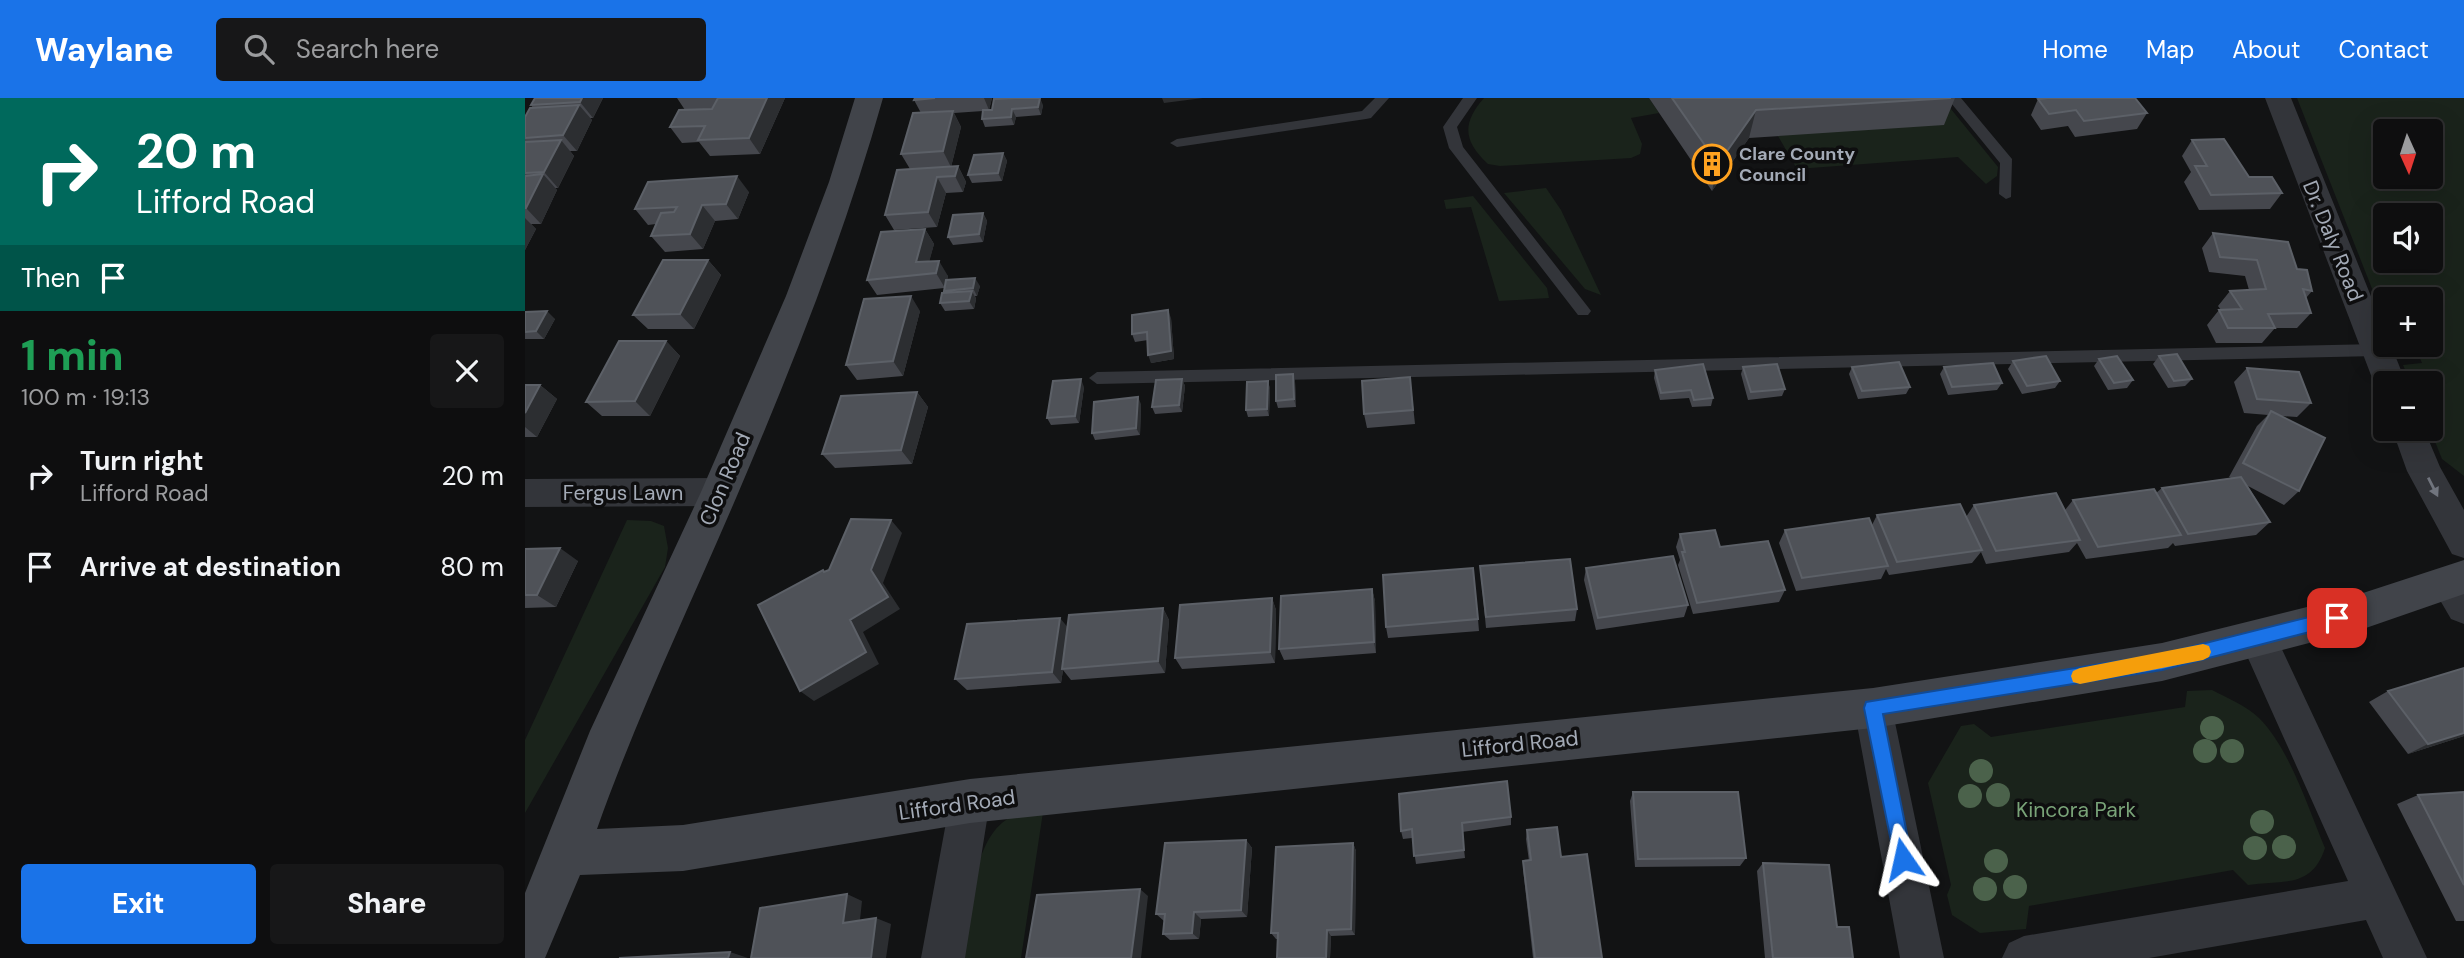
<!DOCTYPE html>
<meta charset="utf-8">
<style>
:root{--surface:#0e0e0f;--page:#171718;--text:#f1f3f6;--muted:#9b9c9e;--line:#2e2e2f;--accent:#1a73e8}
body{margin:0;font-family:"DM Sans",sans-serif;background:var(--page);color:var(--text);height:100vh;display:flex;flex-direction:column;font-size:26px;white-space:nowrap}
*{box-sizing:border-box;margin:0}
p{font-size:23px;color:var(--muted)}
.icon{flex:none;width:38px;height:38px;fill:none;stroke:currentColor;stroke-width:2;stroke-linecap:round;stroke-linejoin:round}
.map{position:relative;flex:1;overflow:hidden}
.side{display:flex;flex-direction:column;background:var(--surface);width:525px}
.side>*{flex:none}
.top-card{background:#00695c;color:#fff;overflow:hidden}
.needle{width:46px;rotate:177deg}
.tools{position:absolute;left:1848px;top:21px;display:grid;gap:14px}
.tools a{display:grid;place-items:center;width:70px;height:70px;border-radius:7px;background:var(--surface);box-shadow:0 7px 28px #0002,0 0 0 2px var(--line);font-size:35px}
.pin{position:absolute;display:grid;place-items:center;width:60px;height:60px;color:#fff;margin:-30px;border-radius:14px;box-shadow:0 4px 10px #0006}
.me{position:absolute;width:77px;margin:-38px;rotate:349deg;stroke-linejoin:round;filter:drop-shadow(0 0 5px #0008)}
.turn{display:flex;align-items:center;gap:24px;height:147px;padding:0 21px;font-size:32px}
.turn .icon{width:91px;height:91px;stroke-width:2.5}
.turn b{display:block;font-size:49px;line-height:60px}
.then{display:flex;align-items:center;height:66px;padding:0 21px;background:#0003;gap:14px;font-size:26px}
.round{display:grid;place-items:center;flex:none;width:74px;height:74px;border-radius:7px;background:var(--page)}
.headline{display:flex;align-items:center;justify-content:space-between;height:119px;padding:0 21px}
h1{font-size:42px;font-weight:800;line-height:52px;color:#1e9e55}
.cta{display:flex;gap:14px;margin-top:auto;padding:14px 21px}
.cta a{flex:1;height:80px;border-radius:7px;background:var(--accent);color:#fff;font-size:28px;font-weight:800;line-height:80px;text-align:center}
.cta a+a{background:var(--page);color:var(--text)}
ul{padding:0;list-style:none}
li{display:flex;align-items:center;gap:21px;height:91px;padding:0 21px}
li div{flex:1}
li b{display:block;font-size:26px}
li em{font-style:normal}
header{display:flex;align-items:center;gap:42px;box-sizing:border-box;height:98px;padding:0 35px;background:var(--accent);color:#fff}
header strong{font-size:33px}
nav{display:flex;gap:38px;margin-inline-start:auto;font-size:24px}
.search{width:490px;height:63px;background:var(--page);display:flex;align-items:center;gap:18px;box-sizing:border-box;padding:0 24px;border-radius:7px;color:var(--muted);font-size:26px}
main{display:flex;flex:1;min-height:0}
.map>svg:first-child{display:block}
.green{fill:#1a231b;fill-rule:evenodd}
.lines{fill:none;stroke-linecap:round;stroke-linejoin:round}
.service{fill:#33353a;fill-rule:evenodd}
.minor{fill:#33353a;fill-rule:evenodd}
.secondary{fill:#41444a;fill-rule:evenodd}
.tree{fill:#4b624b}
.wall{fill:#45474d}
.shaded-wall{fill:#2c2e31}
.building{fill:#4f5258;stroke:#5c6067;stroke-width:2}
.oneway{fill:#71757e}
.route{fill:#1a73e8;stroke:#114b97;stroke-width:2}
.slow{fill:#f59e0b}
.labels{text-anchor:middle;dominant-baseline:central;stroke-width:7;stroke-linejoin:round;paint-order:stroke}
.far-poi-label{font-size:18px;font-weight:bold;fill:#a3aab6;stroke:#0e0e0f;text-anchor:start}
.street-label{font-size:21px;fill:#a3aab6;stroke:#0e0e0f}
.park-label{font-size:21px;fill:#79a378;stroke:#0e0e0f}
</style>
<header>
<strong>Waylane</strong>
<div class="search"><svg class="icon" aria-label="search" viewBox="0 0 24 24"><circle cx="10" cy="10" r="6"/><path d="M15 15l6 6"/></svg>Search here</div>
<nav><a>Home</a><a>Map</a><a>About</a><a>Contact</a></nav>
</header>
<main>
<section class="side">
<div class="top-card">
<div class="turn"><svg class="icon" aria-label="right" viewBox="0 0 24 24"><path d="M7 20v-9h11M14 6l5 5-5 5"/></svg><div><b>20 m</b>Lifford Road</div></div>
<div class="then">Then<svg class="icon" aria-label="arrive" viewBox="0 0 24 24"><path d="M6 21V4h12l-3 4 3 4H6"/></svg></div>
</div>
<div class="headline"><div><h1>1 min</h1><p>100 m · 19:13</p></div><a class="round"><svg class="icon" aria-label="close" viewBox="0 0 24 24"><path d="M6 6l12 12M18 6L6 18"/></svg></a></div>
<ul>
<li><svg class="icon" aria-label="right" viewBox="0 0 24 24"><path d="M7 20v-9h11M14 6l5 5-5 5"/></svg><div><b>Turn right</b><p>Lifford Road</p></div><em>20 m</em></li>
<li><svg class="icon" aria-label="arrive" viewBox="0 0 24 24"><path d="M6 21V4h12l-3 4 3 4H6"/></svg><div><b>Arrive at destination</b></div><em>80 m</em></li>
</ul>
<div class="cta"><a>Exit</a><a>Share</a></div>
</section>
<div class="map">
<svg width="1939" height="860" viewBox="0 0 1939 860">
<rect width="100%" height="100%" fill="#121314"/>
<path class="green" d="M959,0H1124L1134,15L1106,20L1117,46L1115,56L1106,60L975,68L963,66C938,43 937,25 959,0Z
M1417,0L1473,69L1472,78L1461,86L1433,59L1272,71L1253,38Z
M1772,0H1939V378L1917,361L1905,331L1906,285H1886L1878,267L1897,265L1889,247H1906V201H1860V213L1855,211ZM1860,33H1906V79H1860ZM1906,117V163H1860V117Z
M1021,90L1036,112L1076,197L1060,191L979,95Z
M948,98L1022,190L1024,200L974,203L946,109L921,111L919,102Z
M102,422L126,423L139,428L143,450L140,469L0,715V642Z
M1687,592C1702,600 1722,608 1734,620C1765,651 1783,710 1800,750C1787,790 1760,782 1723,787L1708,772L1504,808L1501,831L1455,835L1427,817L1422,797L1426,787L1403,685L1436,628L1449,626L1466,639L1660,609L1662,593Z
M518,714L496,860H438C444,822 446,745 481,722C490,716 508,716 518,714Z"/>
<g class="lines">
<path class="service" d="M850,0H864L846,20L841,21L652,49L645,45L652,41L837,13Z
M938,0H952L932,29L938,49L1063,209L1066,213L1063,217H1053L924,50L918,29Z
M1422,0H1436L1487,61L1486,99L1481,101L1474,96L1475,65Z
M1852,246L1860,252L1852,258L572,286L564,280L572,274Z"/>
<path class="minor" d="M1740,0H1766L1860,233V247H1866L1881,285H1860V296L1854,294L1849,285Z
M1867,331H1899L1915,369L1939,412V460L1927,456L1882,373Z
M195,380L207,384L212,394L207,404L195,408L0,409V381Z
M1923,469L1936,474L1939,479V526L1926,521L1905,485L1910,474Z
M1733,523L1746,528L1902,860H1858L1841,822L1624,860H1477L1484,845L1499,838L1823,783L1714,540L1720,528Z
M1348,592L1362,597L1367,610L1419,860H1375L1329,610L1334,597Z
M445,683L459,689L465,703L440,860H396L425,703L431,689Z"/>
<path class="secondary" d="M330,0H358C320,135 269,264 214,393C166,506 113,615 72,731L158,727L445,681L1348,590L1637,545L1838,495L1939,462V496L1838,531L1637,583L1348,630L445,725L158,773L55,777L20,860H0V795L65,633L176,394L261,198L304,84Z"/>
</g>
<g class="tree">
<circle cx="1687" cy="630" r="12"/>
<circle cx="1680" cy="653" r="12"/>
<circle cx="1707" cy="653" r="12"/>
<circle cx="1456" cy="673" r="12"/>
<circle cx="1473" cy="697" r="12"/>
<circle cx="1445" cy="698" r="12"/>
<circle cx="1737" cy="724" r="12"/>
<circle cx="1759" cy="749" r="12"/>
<circle cx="1730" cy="750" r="12"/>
<circle cx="1471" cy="763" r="12"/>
<circle cx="1490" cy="789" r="12"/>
<circle cx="1460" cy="791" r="12"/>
</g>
<path class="wall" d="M78,0L68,20H65L67,22L52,53H45L49,58L33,90H30L32,92L16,126H6L11,131L0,152V19L8,10L6,7Z
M152,0H260L235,56L185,58L174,44L157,45L145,29L160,12Z
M390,0H467L464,12L518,7L516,17L491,19L489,27L460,29L457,21L458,13L429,15L436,29L426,69L385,71L376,56L396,15L389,2Z
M1124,0H1430L1419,27L1224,40L1187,93Z
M1513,1L1622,15L1612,31L1550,39L1543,28L1516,32L1506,17Z
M1667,42L1724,79L1757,95L1745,111L1674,112L1659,84L1666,74L1657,58Z
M478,55L482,63L477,83L447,85L443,77Z
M433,68L441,84L438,94L421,95L412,129L369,132L360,117L372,72Z
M224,94L213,121L190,123L178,151L140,154L126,138L131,126L123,127L110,111Z
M458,115L462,123L458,144L428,147L423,139Z
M400,131L409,146L404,163L423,178L422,182L455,188L452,198H450L451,201L449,211L420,213L415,205L420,194L419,190L352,197L342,182Z
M1688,135L1772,171L1787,193L1781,200L1786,215L1772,230H1750L1737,245H1691L1682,227L1694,212H1696L1693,208L1705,193L1724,192L1720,178L1684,174L1677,150Z
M183,162L196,177L169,231H123L108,217Z
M395,213L378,278L332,282L321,267Z
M0,214L30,221L19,241H0Z
M646,220L649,261L626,265L623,242L610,244L607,236Z
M141,243L155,258L125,318H77L61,304Z
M1634,258L1667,281L1660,288L1643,290L1628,266Z
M1574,261L1608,282L1602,290L1583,292L1569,268Z
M1488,263L1535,283L1530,290L1497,296L1483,271Z
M1218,269L1260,291L1257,298L1223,302L1216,276Z
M1327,269L1385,289L1381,296L1333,301L1324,276Z
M1419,269L1477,285L1472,292L1423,297L1415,276Z
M1722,270L1786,305L1772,319L1755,318L1774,393L1759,407L1723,388L1745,424L1731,437L1650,448L1648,445L1643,450L1561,461L1552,445L1544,454L1461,466L1456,454L1447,465L1364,477L1361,471L1356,481L1271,493L1254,445L1260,432L1347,427L1352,417L1441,419L1449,407L1540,412L1548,402L1631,395L1637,390L1706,380L1704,379L1732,328L1743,317L1719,315L1709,284Z
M1130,272L1188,300L1186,308L1167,309L1164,300L1135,302L1129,280Z
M768,276L770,283L771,309L753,310L751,303Z
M885,279L890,326L842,330L839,316Z
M657,281L660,288L657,314L630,316L627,309Z
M743,283L745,291L744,318L723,319L721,312Z
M0,287H15L32,301L12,339H0Z
M559,289L554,325L526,327L522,320Z
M392,294L403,309L387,366L310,370L297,356Z
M616,306L615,337L570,342L567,335Z
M1155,436L1195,449L1260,492L1254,504L1168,516L1153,467L1155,462L1151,449Z
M0,451L53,463L31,509L0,510Z
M955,468L1052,511L1050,523L961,530Z
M1061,470L1163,507L1159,519L1071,532L1059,482Z
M847,491L850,503L851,555L759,562L754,551Z
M747,500L751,512L750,565L657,571L650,560Z
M638,510L644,522L640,575L546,582L538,572L536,585L442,592L430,581L543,530Z
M953,521L954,533L863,540L861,529Z
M1863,593L1939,638L1883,656L1844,604Z
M1108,694L1221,760L1215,768L1110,769L1105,703Z
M1939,694V823H1931L1872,706L1893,697Z
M986,719V727L937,734L940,760L891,766L887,740L878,741L876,733Z
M1002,732L1036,759L1077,860H1008L998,771V763H1004L1001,741Z
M721,742L727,750L722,819L676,821L674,841L645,842L638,836L639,823L631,816Z
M828,745L831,753L830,837L806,838L805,860H752L753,841H751L746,835Z
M1238,765L1312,829L1328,860H1240L1232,773Z"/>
<path class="shaded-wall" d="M57,0H78L68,20L55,4Z
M242,0H260L235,56L224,40Z
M459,0H467L464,12Z
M515,0L518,7L516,17L513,9Z
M637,0H678L639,5Z
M54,7L67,22L52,53L38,37Z
M487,11L491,19L489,27L486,19Z
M1231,12L1224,40L1187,93L1193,66Z
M428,13L436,29L426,69L418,53Z
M36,42L49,58L33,90L19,74Z
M478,55L482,63L477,83L473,75Z
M433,68L441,84L438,94L430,78Z
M18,76L32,92L16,126L1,110Z
M212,78L224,94L213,121L201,106Z
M412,79L421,95L412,129L403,114Z
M177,107L190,123L178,151L165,136Z
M458,115L462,123L458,144L454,136Z
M0,120L11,131L0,152Z
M400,131L409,146L401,176L391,164Z
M183,162L196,177L169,231L155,216Z
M414,163L423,178L420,190L411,175Z
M450,180L455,188L452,198L448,190Z
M447,193L451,201L449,211L444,203Z
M386,198L395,213L378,278L368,263Z
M643,212L646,220L649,261L626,265L623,257Z
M22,213L30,221L19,241L11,233Z
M141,243L155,258L125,318L110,303Z
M768,276L770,283L771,309L769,301Z
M556,281L559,289L554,325L550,318Z
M657,281L660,288L657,314L654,307Z
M743,283L745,291L744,318L742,311Z
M15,287L32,301L12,339L0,329V315Z
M392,294L403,309L387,366L376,352Z
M613,299L616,306L615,337L611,330Z
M366,422L377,435L358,485L375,511L338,534L354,566L289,603L275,593L346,472Z
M35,450L53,463L31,509L12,497Z
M847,491L850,503L851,555L849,544Z
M747,500L751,512L750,565L745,554Z
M638,510L644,522L640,575L633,563Z
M535,520L544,531L537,571L538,572L536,585L527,574Z
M1939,635V638L1883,656L1903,646Z
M721,742L727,750L722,819L716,812Z
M828,745L831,753L830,837L826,831Z
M615,791L623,798L616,860H606Z
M322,796L337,803L334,831L318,825Z
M669,814L676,821L674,841L667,835Z
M351,820L366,826L361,860H346Z
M802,832L806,838L805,860H801Z
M205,854L223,860H203Z"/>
<path class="building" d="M10,0H57L55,4L6,7Z
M193,0H242L224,40L173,42L180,28L145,29L154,12L187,11Z
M390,0H410L389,2Z
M491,0H515L513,9L487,11L486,19L457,21L458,12H467L469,1Z
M1147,0H1426L1231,12L1193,66Z
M1523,0H1610L1622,15L1559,23L1551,12L1524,16L1513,1Z
M54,7L38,37L0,40V19L5,10Z
M428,13L418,53L376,56L388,15Z
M1699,41L1724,79H1747L1757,95L1686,97L1670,68H1682L1667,42Z
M36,42L19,74L0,75V44Z
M478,55L473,75L443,77L449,57Z
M433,68L430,78L412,79L403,114L360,117L372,72Z
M18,76L1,110H0V78Z
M212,78L201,106L177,107L165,136L126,138L136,115L149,114L152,109L110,111L123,84Z
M458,115L454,136L423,139L428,117Z
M400,131L391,164L414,163L411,175L342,182L356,134Z
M1688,135L1763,144L1772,171L1782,172L1787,193L1778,191L1786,215L1743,216L1750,230H1703L1694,212L1717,211L1705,193L1741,191L1732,162L1695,159Z
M138,162H183L155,216L108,217Z
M450,180L448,190L419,193L421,182Z
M447,193L444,203L415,205L417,195Z
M386,198L368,263L321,267L339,201Z
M643,212L646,253L623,257L622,234L607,236V217Z
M22,213L11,233L0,234V214Z
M94,243H141L110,303L61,304Z
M1652,256L1667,281L1649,283L1634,258Z
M1521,258L1535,283L1502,288L1488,263Z
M1592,258L1608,282L1589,285L1574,261Z
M1374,264L1385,289L1337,293L1327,269Z
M1468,265L1477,285L1427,289L1419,269Z
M1178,266L1188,300L1169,302L1166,292L1136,295L1130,272Z
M1252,266L1260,291L1226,294L1218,269Z
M1722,270L1774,274L1786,305L1732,301Z
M768,276L769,301L751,303V277Z
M885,279L888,312L839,316L837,283Z
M556,281L550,318L522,320L528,283Z
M657,281L654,307L627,309L631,282Z
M743,283L742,311L721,312L722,284Z
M0,287H15L0,315Z
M392,294L376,352L297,356L316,298Z
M613,299L611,330L567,335L569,304Z
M1746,313L1800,340L1774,393L1718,365Z
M1716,379L1745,424L1663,436L1637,390Z
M1629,391L1656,437L1573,449L1548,402Z
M1531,395L1555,442L1471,453L1449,407Z
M1435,406L1457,452L1372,464L1352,417Z
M1344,420L1363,468L1277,480L1260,432Z
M326,421L366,422L346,472L363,499L325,522L341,554L275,593L233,507L298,472L299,474L304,472Z
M1190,432L1195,449L1243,443L1260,492L1172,505L1157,454H1160L1155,436Z
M35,450L12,497H0V451Z
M1148,458L1163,507L1073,520L1061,470Z
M1045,461L1052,511L961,519L955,468Z
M948,470L953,521L861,529L858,477Z
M847,491L849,544L754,551L756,498Z
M747,500L745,554L650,560L655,507Z
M638,510L633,563L537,571L544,517Z
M535,520L527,574L430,581L442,526Z
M1939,570V635L1903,646L1863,593Z
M982,683L986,719L937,725L939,752L889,758L887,731L876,733L874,696Z
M1108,694H1213L1221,760L1113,761Z
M1939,694V787L1893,697Z
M1032,729L1036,759L1062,756L1077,860H1010L998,763L1006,762L1002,732Z
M721,742L716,812L669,814L667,835L638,836L640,816H631L640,745Z
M828,745L826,831L802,832L801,860H752L753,835H746L751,749Z
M1238,765L1304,767L1312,829H1324L1328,860H1248Z
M615,791L606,860H501L512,797Z
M322,796L318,825L351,820L346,860H226L235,810Z
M205,854L203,860H94Z"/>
<defs><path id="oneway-solid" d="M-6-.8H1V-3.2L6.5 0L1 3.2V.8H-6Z" transform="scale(1.75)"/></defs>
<use class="oneway" href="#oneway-solid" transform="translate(1908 389) rotate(63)"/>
<path class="route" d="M1812,512L1818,515L1820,520L1818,525L1812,527L1637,572L1358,616L1387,761L1384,768L1378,770L1371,768L1339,610L1341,604L1637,556Z"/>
<path class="slow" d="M1678,546L1684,548L1686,554L1684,559L1678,562L1555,586L1548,584L1546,578L1548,573L1555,570Z"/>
<defs>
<symbol id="building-ring" viewBox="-11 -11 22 22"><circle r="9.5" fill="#0e0e0f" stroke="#ffa220" stroke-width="1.5"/><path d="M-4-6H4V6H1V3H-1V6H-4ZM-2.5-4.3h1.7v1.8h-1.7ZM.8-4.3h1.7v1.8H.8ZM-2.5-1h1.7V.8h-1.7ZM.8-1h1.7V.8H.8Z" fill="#ffa220"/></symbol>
</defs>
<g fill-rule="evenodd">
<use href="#building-ring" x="1165" y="44" width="44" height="44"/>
</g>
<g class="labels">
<g class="far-poi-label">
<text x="1214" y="56">Clare County<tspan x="1214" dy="21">Council</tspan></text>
</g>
<g class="street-label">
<text transform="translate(1808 143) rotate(68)">Dr. Daly Road</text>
<text transform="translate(200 381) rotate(-67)">Clon Road</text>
<text x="98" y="395">Fergus Lawn</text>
<text transform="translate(995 646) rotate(-6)">Lifford Road</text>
<text transform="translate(432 707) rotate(-8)">Lifford Road</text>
</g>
<g class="park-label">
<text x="1551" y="712">Kincora Park</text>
</g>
</g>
</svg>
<div class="tools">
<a><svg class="needle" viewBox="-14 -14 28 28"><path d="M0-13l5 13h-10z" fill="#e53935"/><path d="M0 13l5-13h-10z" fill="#9b9c9e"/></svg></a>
<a><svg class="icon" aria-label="sound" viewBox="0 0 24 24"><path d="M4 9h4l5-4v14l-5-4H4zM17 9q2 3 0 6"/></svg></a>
<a>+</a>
<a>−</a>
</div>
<div class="pin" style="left:1812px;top:520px;background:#d93025"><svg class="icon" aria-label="arrive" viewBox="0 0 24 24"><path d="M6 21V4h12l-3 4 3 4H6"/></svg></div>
<svg class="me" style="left:1378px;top:761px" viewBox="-20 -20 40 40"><path d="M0-17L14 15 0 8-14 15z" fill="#1a73e8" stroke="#fff" stroke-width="4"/></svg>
</div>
</main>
